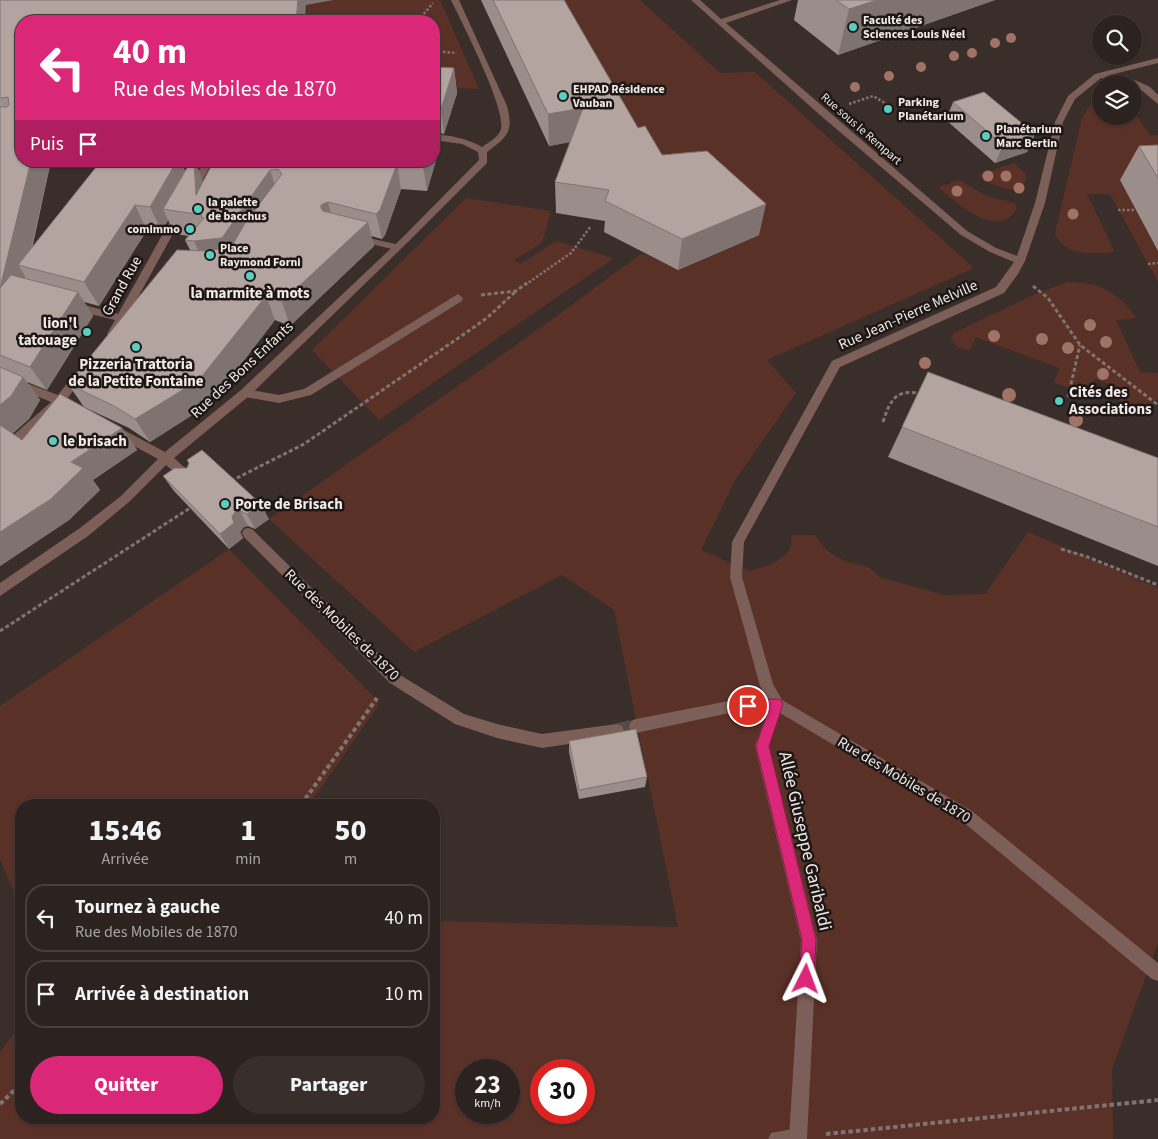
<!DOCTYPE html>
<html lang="fr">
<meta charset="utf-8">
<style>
:root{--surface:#2c2220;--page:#382f2d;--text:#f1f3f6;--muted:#a6a4a5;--line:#483f3e;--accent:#db2777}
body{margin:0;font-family:"Source Sans 3",sans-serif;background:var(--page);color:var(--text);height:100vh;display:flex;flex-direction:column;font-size:19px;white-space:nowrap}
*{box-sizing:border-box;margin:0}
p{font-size:16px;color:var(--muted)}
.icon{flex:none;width:28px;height:28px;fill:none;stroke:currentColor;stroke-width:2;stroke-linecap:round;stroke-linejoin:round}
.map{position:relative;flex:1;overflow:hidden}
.side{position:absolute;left:15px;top:799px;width:425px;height:325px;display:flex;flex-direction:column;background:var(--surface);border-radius:20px;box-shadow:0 1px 4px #0004,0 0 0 1px var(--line)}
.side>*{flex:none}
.banner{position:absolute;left:15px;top:15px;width:425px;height:152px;border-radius:20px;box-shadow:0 1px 4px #0004,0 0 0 1px var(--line);background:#db2777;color:#fff;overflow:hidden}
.controls{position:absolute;left:1092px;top:15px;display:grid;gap:10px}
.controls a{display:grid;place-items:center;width:50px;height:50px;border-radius:50%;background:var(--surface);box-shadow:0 1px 4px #0004,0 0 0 1px var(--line);font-size:25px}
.speed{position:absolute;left:455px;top:1059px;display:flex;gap:10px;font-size:25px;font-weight:700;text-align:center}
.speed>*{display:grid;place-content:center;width:65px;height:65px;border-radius:50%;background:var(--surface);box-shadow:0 1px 4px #0004,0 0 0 1px var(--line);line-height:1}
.speed small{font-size:12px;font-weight:400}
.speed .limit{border:8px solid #d22;background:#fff;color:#111}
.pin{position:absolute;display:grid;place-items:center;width:42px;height:42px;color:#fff;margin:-21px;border:2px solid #fff;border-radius:50%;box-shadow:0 1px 5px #0007}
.me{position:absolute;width:55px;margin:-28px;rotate:3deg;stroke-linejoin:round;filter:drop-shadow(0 0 4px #0008)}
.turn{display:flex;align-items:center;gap:18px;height:105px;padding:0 15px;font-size:22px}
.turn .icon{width:65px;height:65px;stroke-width:2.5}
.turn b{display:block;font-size:35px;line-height:42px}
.then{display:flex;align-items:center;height:48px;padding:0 15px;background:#0003;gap:10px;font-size:19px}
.eta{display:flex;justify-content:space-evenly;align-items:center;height:85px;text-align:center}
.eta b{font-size:30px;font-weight:800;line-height:35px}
.cta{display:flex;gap:10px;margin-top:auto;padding:10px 15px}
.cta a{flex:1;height:58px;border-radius:30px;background:var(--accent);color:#fff;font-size:20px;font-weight:800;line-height:58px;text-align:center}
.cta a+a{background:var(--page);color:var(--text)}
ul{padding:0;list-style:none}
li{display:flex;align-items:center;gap:15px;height:68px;margin:0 10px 8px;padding:0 5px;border:2px solid var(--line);border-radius:20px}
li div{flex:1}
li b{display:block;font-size:19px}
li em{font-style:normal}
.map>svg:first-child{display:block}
.green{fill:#5a3127;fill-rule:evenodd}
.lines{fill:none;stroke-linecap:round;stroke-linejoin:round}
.minor-tunnel{stroke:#564a46;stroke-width:15;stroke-dasharray:15 8;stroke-linecap:butt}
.path-far2{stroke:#7f7471;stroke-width:2.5;stroke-dasharray:2.5 2;stroke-linecap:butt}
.path-far1{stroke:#7f7471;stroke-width:3;stroke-dasharray:4 2.5;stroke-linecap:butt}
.path{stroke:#7f7471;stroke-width:4;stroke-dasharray:4.5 3;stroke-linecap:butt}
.service{fill:#7c5f58;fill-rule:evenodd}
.minor{fill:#7c5f58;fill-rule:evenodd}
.tree{fill:#a17366}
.wall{fill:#9b8d8a}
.shaded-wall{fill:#7e7370}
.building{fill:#b4a4a0;stroke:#7e7370}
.route{fill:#db2777;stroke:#8e194d}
.poi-dot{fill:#58cec0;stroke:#1d1716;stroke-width:2}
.labels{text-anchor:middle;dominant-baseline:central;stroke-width:5;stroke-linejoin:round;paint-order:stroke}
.far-poi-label{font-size:12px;font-weight:bold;fill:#f2eae7;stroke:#1d1716;text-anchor:start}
.far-street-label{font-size:12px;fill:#f2eae7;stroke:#1d1716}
.street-label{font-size:15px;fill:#f2eae7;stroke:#1d1716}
.poi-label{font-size:15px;font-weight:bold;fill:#f2eae7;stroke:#1d1716;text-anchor:start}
.near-street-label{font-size:18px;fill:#f2eae7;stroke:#1d1716}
</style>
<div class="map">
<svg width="1158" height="1139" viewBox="0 0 1158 1139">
<rect width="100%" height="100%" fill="#3a2e2a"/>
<path class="green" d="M336,0H440L479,89L434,87V21H306L307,4Z
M555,0H640L720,73L755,72L974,268L767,360L796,393L735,480L701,550L749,571C767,566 796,559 791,535H815C821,545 829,554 841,559C856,566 868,562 879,577L944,595L985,594L1028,532L1158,588V943L1112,1069L1113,1139H0V1052L21,1024V1118H434V921L678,927L614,610L562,575L414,652L269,519L554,318L642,253L679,270L659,187ZM466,1070H509V1112H466ZM541,1070H584V1112H541Z
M1101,95V116H1134V112L1151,136L1158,135V282L1110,194H1087L1115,252C1094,254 1063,257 1055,233L1082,118L1090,105Z
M1014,163L1026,174V180L1021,191C1005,190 989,185 978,175Z
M960,180L986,196L1015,203L1017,209C997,241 957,203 938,187Z
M466,198L551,211L542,243L514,260L520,264L556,241L614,258L379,420L312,350Z
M1067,282C1102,282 1116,292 1137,318L1116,320L1140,372L1158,373V399L1145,407L1117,405L1122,389L1094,379L1088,394L1054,383L1059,368L976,337L969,351L958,347L951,339L954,333L1031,296Z
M229,549L380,703L309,805H21V909L0,859V706Z"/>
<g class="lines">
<path class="minor-tunnel" d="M617,731L636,726"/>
<path class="path-far2" d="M418,21L433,3
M434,51L456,53
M849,104L873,96L890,106
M1118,210H1136
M1148,264L1158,263
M525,285L571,253L591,226"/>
<path class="path-far1" d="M1033,286L1048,298L1080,345L1158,405
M481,295L516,291L527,283
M1068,397L1080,345
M883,422C890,400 896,388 922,394
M231,481L304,444L470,330L488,317L516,291
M1061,549L1085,556L1158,585
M0,631L190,508"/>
<path class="path" d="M301,805L377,698
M0,1104L21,1084
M826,1134L1158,1100"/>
<path class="service" d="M357,235L399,245L401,247L396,250L354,240V236Z
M458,294L463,298L462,301L311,395L279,403L245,397L239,393L245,389L279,395L304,389Z
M798,1128L804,1131L806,1139H768L771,1133Z"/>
<path class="minor" d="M451,0H459L507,106C514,132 507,137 487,152V163L408,242L249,396L174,458L193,475L195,478L193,481H185L166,465L129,502L88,536L0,596V583L80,528L121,496L158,459L112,434L110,431L112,428H120L165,452L241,390L402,238L479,160L478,152L462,144L434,140V134C451,136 467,138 482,147C489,142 499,137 501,129C506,108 462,23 451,0Z
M691,0H700L721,19L780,0H792L726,23L967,231L996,248L1017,256L1035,203L1055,122L1068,96L1095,74L1158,58V63L1110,75L1137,81L1150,87L1158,95V104L1134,84L1101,78L1075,99L1063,122L1045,203L1025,261L1018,274L1004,293L840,367L744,542L742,577L773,684L782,700L972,811L1158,963V981L1152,979L962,821L780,713L769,746L817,940L807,1139H789L801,940L755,746L768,711L734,712L636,733L631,731L629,726L631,721L636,719L734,700L766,698L760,686L730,577L732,542L832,361L996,287L1014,262L990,252L961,235L820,115Z
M204,161H213L196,192H190L188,190Z
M179,211L184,214L116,337H108L107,334L115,320L69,309L68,306L73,302L118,314L174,214Z
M80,371L85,375L67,399L72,403L70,406H61L4,457L0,459V447L51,402L0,381V373L58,395L76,372Z
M248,528L252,529L400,675L464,714L497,724L542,734L617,724L622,726L624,731L622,736L542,748L497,738L455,724L390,683L244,537L242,533L244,529Z"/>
</g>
<g class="tree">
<circle cx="1011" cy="38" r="5"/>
<circle cx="995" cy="43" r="5"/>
<circle cx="972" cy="53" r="5"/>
<circle cx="954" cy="56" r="5"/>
<circle cx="921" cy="67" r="5"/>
<circle cx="889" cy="76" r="5"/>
<circle cx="855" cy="87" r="5"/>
<circle cx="988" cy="176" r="5.5"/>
<circle cx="1006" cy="176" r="5.5"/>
<circle cx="1019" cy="188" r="5.5"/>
<circle cx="957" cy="191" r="5.5"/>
<circle cx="1073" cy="214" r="5.5"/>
<circle cx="1090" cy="325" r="6"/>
<circle cx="994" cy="336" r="6"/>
<circle cx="1042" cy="339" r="6"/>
<circle cx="1106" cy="342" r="6"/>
<circle cx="1068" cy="348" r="6"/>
<circle cx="925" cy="363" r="6"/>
<circle cx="1103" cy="374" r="6"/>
<circle cx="1009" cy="395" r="7"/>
<circle cx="1076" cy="420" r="7"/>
</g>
<path class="wall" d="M0,0L306,5L21,21V161H53H51L32,249L101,161H181L185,171L203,181L214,161H434V67L454,68L457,93L444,134L440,133L441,143L427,191L401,189L385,235L382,239L371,236L374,246L290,326L275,320L211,403L150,442L129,428L84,407L68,384L190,250L185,240L189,236L175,234L168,220L162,232L147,230L99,306L84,302L93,316L47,390L27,382L40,400L29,419L12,434L22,440L122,428L137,450L93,480L100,490L69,520L0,566Z
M481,0H564L638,128L662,155L759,235L678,270L604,232L605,221L556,213L555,182L570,142L549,146Z
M798,0H995L838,55L794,20Z
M953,102L1035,134L1027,152L995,163L946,120Z
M1158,145V251L1120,180L1139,146Z
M928,372L1158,458V566L888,457Z
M163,476L269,519L255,529L248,526L244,527L240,532L243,538L229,549L174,491Z
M569,741L647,777L645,787L579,799L569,752Z"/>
<path class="shaded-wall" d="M298,0H334L306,5L305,21H296Z
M877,0H995L838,55L849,9Z
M454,68L457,93L444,134L441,109Z
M583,108L582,140L549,146L548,114Z
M438,118L441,143L427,191L423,166L424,161H434V128Z
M1035,134L1027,152L995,163L1003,145Z
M31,161H51L27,267L18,265L25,276L17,312L0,288Z
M177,161H181L190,183L163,209L168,220L162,232L150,207Z
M194,161H195L204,184L196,195Z
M397,164L401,189L385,235L382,239L376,214Z
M270,170L278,195L232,262L205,266L194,241Z
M328,202L334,227L321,208V205Z
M766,204L759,235L678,270L682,239Z
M135,205L147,230L99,306L84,282Z
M368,222L374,246L290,326L282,302Z
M78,292L93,316L47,390L30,367Z
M266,296L275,320L211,403L150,442L135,419Z
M23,377L40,400L29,419L0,444V405Z
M122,428L137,450L93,480L100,490L69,520L0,566V532L71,462Z
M261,504L269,519L255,529L247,514Z
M240,511L248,526L244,527L240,532L243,538L229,549L220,534L235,512Z"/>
<path class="building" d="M0,0H298L296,21H21V161H31L0,288L11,275L78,292L30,367L0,355V107H7L9,105L8,97L0,98Z
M493,0H564L638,128L645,126L662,155L707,151L766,204L682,239L605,201L609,190L555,182L583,108L548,114Z
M836,0H877L849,9Z
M434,67L454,68L441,109L434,107Z
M984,92L1035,134L1003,145L953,102Z
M434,117L438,118L434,130Z
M1158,145V178L1139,146Z
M101,161H177L150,207L135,205L84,282L18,265Z
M191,161H194L196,195L214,161H424L423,166L397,164L380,210L376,214L328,202L321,205V208L323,211L368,222L282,302L266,296L199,380L135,419L114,406L68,384L177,250L209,251L232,246L245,223L282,174L278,169L270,170L222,238L194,241L185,240L204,218L201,217L202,215L163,209Z
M0,367L23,377L11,396L0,405Z
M928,372L1158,458V527L902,427Z
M60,394L122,428L71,462L83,468L51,499L0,532V425L22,440Z
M202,450L261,504L247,514L240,511L235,512L232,517L234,523L220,534L163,476L175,468H187L189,463L187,460Z
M636,729L647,777L579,790L569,741Z"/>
<path class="route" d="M777,699L781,700L783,704L769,746L816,940L814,979L812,984L806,987L801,984L799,979L802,940L756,746L768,711H748L744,710L742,706L744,701L748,700Z"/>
<g class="poi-dot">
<circle cx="853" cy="27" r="5"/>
<circle cx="563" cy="96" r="5"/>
<circle cx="888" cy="109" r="5"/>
<circle cx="986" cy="136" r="5"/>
<circle cx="198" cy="209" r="5"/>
<circle cx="190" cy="229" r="5"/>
<circle cx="210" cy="255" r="5"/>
<circle cx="250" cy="276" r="5"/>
<circle cx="87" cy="332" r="5"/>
<circle cx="136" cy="347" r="5"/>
<circle cx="1059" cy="401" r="5"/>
<circle cx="53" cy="441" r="5"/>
<circle cx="225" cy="504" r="5"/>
</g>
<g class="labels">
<g class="far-poi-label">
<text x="863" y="20">Faculté des<tspan x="863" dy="14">Sciences Louis Néel</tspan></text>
<text x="573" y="89">EHPAD Résidence<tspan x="573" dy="14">Vauban</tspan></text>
<text x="898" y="102">Parking<tspan x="898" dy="14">Planétarium</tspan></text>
<text x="996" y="129">Planétarium<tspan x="996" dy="14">Marc Bertin</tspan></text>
<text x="208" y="202">la palette<tspan x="208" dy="14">de bacchus</tspan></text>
<text x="180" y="229" text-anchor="end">comimmo</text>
<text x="220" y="248">Place<tspan x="220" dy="14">Raymond Forni</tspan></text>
</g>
<g class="far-street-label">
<text transform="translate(861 129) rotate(41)">Rue sous le Rempart</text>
</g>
<g class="street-label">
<text transform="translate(122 286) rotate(-61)">Grand Rue</text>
<text transform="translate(908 315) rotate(-24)">Rue Jean-Pierre Melville</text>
<text transform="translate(242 370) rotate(-43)">Rue des Bons Enfants</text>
<text transform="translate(342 625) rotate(44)">Rue des Mobiles de 1870</text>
<text transform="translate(904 780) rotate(31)">Rue des Mobiles de 1870</text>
</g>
<g class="poi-label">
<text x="250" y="293" text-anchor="middle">la marmite à mots</text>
<text x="77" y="323" text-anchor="end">lion'l<tspan x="77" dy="17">tatouage</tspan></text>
<text x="136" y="364" text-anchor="middle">Pizzeria Trattoria<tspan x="136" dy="17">de la Petite Fontaine</tspan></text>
<text x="1069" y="392">Cités des<tspan x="1069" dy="17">Associations</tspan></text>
<text x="63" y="441">le brisach</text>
<text x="235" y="504">Porte de Brisach</text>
</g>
<g class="near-street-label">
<text transform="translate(805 841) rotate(77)">Allée Giuseppe Garibaldi</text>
</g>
</g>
</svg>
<div class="controls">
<a><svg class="icon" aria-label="search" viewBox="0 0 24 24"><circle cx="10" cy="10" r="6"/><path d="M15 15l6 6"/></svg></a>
<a><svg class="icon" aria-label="layers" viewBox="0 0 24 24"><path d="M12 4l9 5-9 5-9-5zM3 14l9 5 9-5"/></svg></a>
</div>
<div class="speed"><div>23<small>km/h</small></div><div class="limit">30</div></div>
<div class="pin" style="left:748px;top:706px;background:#d93025"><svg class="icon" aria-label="arrive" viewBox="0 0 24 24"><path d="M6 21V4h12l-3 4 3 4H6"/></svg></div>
<svg class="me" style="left:806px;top:979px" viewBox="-20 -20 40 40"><path d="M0-17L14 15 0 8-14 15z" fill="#db2777" stroke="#fff" stroke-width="4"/></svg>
<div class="banner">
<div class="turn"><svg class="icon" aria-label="left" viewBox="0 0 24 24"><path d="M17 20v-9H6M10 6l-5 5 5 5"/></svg><div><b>40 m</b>Rue des Mobiles de 1870</div></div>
<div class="then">Puis<svg class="icon" aria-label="arrive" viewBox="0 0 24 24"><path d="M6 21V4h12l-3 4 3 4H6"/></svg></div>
</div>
<section class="side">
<div class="eta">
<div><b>15:46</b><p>Arrivée</p></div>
<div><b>1</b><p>min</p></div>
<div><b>50</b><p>m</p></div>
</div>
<ul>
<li><svg class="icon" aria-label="left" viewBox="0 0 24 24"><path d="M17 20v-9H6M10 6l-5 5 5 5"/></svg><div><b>Tournez à gauche</b><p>Rue des Mobiles de 1870</p></div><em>40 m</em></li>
<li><svg class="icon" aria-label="arrive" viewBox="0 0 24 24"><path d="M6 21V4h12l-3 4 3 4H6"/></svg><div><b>Arrivée à destination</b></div><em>10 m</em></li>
</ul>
<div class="cta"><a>Quitter</a><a>Partager</a></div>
</section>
</div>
